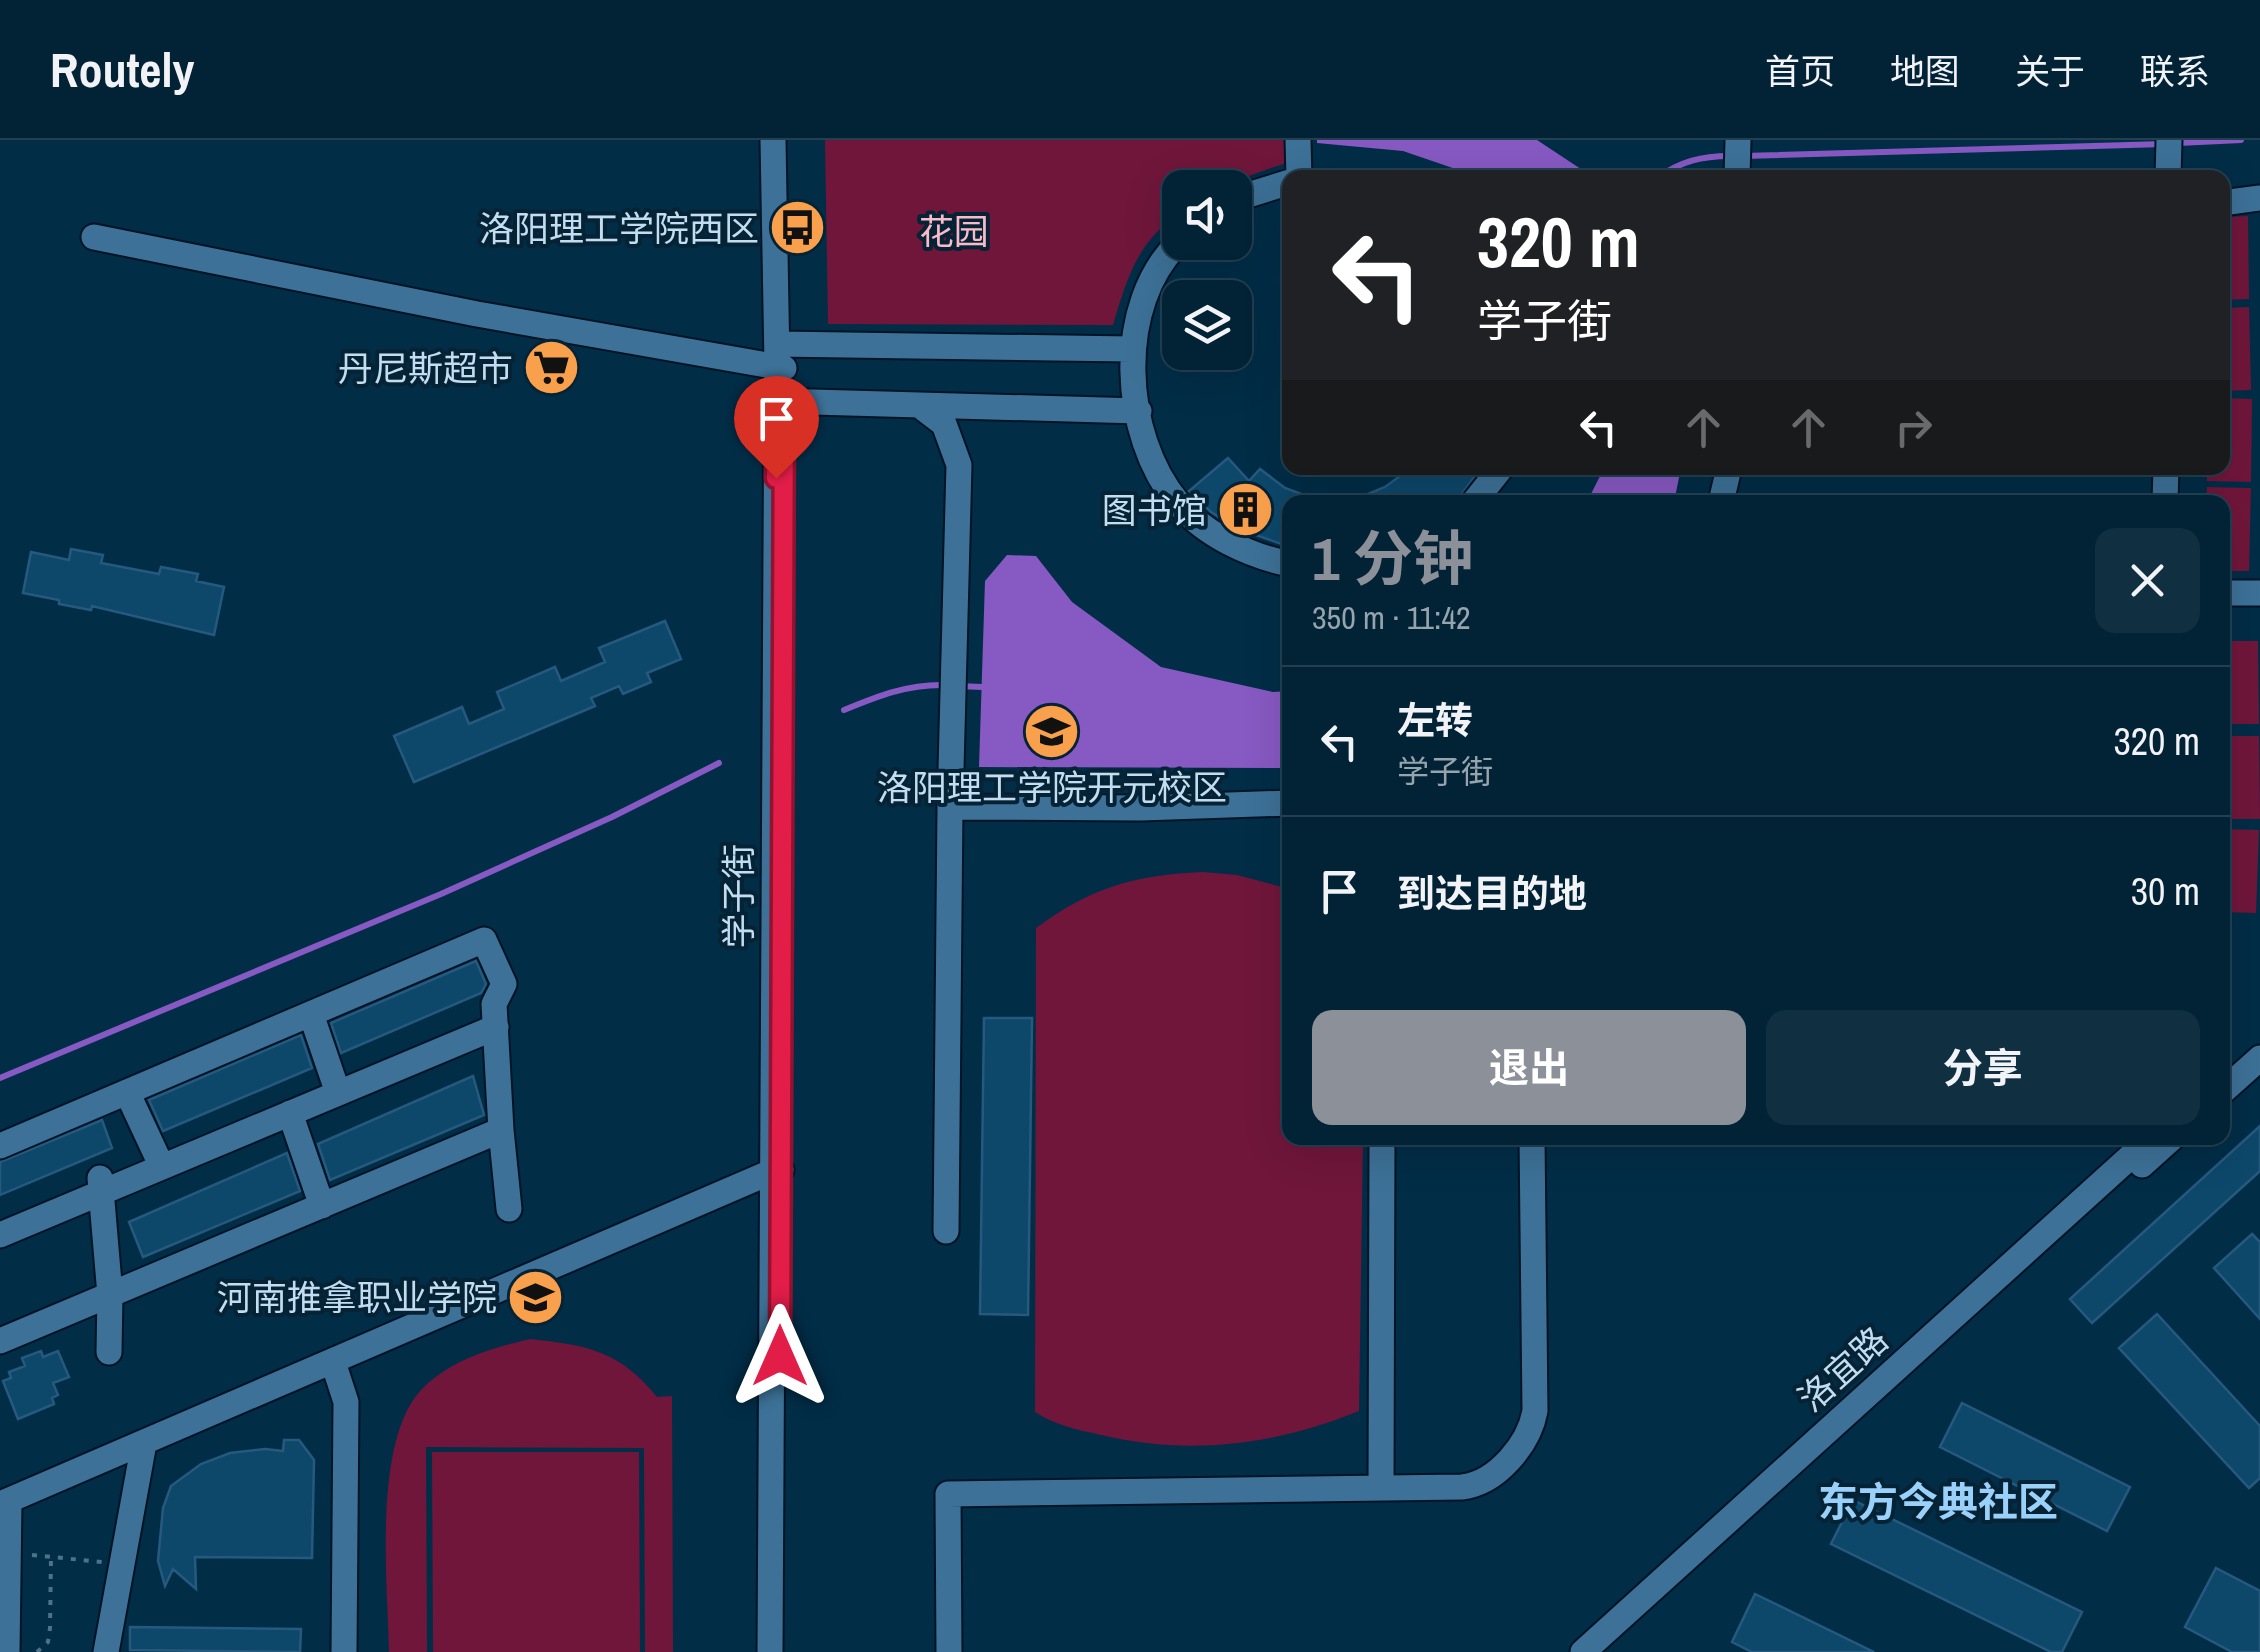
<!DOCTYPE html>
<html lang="zh">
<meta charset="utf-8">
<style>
:root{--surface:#022235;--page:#102f41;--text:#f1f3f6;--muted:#96a4ad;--line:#233f50;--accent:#8c9099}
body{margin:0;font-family:"Archivo Narrow","Noto Sans SC",sans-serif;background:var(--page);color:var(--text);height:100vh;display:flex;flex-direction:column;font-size:38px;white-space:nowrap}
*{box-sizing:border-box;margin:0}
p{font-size:32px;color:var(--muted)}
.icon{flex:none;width:55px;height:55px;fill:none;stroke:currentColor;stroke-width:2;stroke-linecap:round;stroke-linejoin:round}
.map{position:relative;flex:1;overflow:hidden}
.details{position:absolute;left:1282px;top:355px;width:948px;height:650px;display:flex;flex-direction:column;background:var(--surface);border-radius:20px;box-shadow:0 10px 40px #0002,0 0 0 2px var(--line)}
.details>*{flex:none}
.hud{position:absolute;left:1282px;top:30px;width:948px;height:305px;border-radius:20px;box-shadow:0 10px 40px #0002,0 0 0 2px var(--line);background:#202124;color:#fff;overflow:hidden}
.controls{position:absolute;left:1162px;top:30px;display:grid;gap:20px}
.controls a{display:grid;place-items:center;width:90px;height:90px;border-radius:20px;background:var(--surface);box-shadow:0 10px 40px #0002,0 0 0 2px var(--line);font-size:50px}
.pin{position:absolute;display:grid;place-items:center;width:85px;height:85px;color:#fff;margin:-102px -42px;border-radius:50% 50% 50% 0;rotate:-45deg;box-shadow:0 0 10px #0007}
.pin .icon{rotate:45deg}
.me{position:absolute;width:110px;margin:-55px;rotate:0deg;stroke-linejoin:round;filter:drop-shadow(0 0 8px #0008)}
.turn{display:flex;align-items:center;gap:35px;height:210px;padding:0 30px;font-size:45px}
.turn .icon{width:130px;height:130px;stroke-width:2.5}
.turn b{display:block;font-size:70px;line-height:85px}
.lanes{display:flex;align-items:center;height:95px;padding:0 30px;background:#0003;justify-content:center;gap:50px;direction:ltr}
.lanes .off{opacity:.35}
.round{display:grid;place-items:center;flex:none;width:105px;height:105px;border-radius:20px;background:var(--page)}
.head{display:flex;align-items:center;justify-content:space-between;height:170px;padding:0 30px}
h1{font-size:60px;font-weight:700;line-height:75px;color:var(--accent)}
.cta{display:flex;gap:20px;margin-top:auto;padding:20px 30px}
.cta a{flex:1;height:115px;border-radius:20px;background:var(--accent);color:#fff;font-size:40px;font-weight:700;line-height:115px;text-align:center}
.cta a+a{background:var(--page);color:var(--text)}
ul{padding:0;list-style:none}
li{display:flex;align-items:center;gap:30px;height:150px;padding:0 30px;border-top:2px solid var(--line)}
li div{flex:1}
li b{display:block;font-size:38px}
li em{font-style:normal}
header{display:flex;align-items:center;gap:60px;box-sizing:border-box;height:140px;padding:0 50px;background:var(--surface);border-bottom:2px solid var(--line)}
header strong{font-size:48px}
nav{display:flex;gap:55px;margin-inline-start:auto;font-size:35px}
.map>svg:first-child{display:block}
.green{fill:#70163b}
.water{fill:#8759c3}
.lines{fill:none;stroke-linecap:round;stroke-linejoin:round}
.stream{stroke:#8759c3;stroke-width:6}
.building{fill:#0d476a;stroke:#255a7e;stroke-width:2.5}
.minor-casing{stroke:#001426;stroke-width:29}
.path{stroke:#4d728a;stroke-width:4;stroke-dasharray:5 8;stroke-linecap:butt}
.minor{stroke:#3d7197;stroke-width:25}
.route-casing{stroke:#92132f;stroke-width:25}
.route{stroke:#e11d48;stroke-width:18}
.labels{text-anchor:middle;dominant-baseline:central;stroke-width:8;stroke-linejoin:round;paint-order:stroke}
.poi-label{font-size:35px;fill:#c2ddf1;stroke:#062335;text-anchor:end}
.park-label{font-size:35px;fill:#f9baca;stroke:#062335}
.street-label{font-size:35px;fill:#c2ddf1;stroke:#062335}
.quarter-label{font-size:40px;font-weight:bold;fill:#9ad1fb;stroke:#062335}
</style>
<header>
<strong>Routely</strong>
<nav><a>首页</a><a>地图</a><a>关于</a><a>联系</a></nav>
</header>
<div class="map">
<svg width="2260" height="1512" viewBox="0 0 2260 1512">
<rect width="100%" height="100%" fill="#022d47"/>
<path class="green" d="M825,0H1286V23L1217,47L1180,48V73C1137,102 1127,138 1113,185L828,184Z
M2248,76L2249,159L2223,160V77Z
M2249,167L2251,250L2223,251V168Z
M2223,258L2252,259L2251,342L2207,341V328H2222Z
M2207,347L2251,348L2249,431H2223L2222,362H2206Z
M2223,501H2258L2259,584H2223Z
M2223,596H2259L2260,679H2223Z
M2223,689L2259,690L2256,773L2223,772Z
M1203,732L1237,735L1290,749V998H1363L1359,1271C1275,1305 1190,1316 1101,1295C1078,1290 1055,1285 1035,1272L1036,788C1091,747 1136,735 1203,732Z
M530,1199C587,1205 620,1211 657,1257L672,1256L673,1512H645L644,1308L426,1307L427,1512H389C388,1443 371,1294 426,1245C456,1218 492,1208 530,1199Z
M432,1312H639L640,1512H433Z"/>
<path class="water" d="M1317,0H1537L1593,37H1479L1403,11L1317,3Z
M1604,328H1681L1674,362H1587Z
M1007,415L1036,416L1072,462L1161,527L1273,552L1290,551V628L979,627L985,441Z"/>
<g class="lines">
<path class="stream" d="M2178,3L2241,0
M1743,16L2165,4
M1657,38C1681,21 1702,16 1730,16
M958,546L982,547
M844,570C878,556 908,544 945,545
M0,938L441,754L612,677L719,623"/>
</g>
<path class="building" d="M1228,318L1249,341L1260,329L1285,348L1320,361L1290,362V407L1236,388L1211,372L1191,353L1189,351Z
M1411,328H1481L1456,362H1349L1385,347Z
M71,409L103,415L101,423L159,434L161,427L198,434L196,441L224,447L214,495L92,466L91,470L59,464V460L23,453L31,412L69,420Z
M665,481L681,519L647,533L651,542L623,554L619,546L591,558L595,566L414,642L394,596L462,567L469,584L504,569L497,552L555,527L561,541L605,522L599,508Z
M476,821L486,844L481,853L341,913L331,883Z
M984,878H1032L1028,1175L980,1174Z
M301,895L312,928L163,991L149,960Z
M473,936L484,975L330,1040L318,1004Z
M102,980L112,1008L0,1055V1022Z
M2260,986V1031L2092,1183L2070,1159Z
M287,1013L300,1051L143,1117L129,1082Z
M2252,1094L2260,1102V1179L2214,1128Z
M2157,1174L2260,1286V1338L2249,1348L2119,1208Z
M41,1211L43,1217L58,1211L69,1237L53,1243L58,1255L52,1258L54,1264L18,1279L3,1241L11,1238L9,1232L25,1226L22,1218Z
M1962,1263L2130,1347L2107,1391L1940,1307Z
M284,1300H299L314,1320L312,1418L195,1417L196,1449L173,1429L165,1446L158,1421L163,1368L171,1346L201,1324L230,1313L265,1309L283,1311Z
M1853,1360L2082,1472L2062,1512H2051L1831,1404Z
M2216,1428L2260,1451V1512H2232L2185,1487Z
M1755,1454L1874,1512H1752L1732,1502Z
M130,1487L301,1489L300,1512L130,1510Z"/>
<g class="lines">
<defs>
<path id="minor" d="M1298,0L1299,38
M1737,38L1738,0
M2168,38L2169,0
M1235,59L1290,42
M2222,63L2260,58
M94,97L477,174L784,228
M1180,101C1114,164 1121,295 1178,363C1205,395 1249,416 1290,424
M777,204L1131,209
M777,261L1139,271
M919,265L944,284L959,325L950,667L946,1091
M1474,362L1501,328
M1721,362L1729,328
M2165,362L2166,328
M2222,453H2260
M950,667L1141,668L1290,663
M311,874L338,953
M127,952L162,1027
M2222,952L2260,918
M290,973L322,1066
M0,1006L484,800L504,844L494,864L501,990
M2142,1025L2172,998
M100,1038L110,1155L109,1212
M0,1095L496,887
M0,1201L501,990L509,1069
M333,1222L346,1262L344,1512
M1381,1348L1382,998
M0,1364L771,1032L781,1030
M7,1512L9,1361
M106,1512L144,1303
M770,1512L777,224L773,0
M949,1512L948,1354L1462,1347C1497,1343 1529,1304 1535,1271L1532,998
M1583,1512L2151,998"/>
</defs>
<use href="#minor" class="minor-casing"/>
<path class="path" d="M32,1415L102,1422
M37,1512L48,1502L50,1488L51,1417"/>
<use href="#minor" class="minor"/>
</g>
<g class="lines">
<defs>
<path id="route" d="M776,338L777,261L784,262L780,1216"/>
</defs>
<use href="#route" class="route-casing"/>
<use href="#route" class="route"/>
</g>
<defs>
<symbol id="bus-disc" viewBox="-11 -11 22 22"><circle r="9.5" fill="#f9a04c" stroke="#062335"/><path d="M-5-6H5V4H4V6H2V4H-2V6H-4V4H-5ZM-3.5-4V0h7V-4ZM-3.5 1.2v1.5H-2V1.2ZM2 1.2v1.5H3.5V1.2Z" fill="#111"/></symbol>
<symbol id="supermarket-disc" viewBox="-11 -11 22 22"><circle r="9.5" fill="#f9a04c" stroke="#062335"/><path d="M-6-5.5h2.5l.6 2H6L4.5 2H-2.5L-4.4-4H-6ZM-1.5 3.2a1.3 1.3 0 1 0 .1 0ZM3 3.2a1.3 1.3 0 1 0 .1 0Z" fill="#111"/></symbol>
<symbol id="building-disc" viewBox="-11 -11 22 22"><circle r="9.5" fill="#f9a04c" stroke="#062335"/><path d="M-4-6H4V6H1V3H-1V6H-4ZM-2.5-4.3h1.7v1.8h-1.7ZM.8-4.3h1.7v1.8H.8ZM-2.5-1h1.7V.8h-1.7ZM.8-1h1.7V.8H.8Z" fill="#111"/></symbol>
<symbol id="university-disc" viewBox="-11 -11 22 22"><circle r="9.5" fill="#f9a04c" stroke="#062335"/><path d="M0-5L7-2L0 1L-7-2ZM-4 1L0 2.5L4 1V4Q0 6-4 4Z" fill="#111"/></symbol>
</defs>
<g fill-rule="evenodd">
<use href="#bus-disc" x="766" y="56" width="63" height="63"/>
<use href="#supermarket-disc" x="520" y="196" width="63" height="63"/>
<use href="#building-disc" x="1214" y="338" width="63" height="63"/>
<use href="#university-disc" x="1020" y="560" width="63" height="63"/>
<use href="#university-disc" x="504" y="1126" width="63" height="63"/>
</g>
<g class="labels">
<g class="poi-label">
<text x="759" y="88">洛阳理工学院西区</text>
<text x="513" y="228">丹尼斯超市</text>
<text x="1207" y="370">图书馆</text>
<text x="1052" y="647" text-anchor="middle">洛阳理工学院开元校区</text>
<text x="497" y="1157">河南推拿职业学院</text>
</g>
<g class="park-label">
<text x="954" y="91">花园</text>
</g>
<g class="street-label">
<text transform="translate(738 756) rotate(-90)">学子街</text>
<text transform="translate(1843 1229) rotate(-42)">洛宜路</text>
</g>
<g class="quarter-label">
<text x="1938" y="1361">东方今典社区</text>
</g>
</g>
</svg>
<div class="controls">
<a><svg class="icon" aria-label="sound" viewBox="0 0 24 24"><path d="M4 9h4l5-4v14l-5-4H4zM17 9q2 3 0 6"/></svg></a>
<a><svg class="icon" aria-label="layers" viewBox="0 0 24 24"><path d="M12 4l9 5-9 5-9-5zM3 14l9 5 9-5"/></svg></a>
</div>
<div class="pin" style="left:776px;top:338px;background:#d93025"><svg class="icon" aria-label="arrive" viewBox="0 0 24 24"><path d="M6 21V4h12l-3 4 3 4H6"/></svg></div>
<svg class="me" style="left:780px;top:1216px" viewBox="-20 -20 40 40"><path d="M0-17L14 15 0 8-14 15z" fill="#e11d48" stroke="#fff" stroke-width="4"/></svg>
<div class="hud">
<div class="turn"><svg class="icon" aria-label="left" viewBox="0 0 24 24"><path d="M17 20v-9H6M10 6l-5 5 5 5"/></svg><div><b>320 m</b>学子街</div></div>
<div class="lanes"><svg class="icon" aria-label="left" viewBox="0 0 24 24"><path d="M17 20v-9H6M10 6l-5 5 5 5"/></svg><svg class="icon off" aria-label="ahead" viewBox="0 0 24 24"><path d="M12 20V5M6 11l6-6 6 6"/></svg><svg class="icon off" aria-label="ahead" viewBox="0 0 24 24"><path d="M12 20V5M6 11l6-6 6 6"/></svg><svg class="icon off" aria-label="right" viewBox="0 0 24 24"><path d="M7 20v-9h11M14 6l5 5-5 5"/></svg></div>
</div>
<section class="details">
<div class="head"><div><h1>1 分钟</h1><p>350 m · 11:42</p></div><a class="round"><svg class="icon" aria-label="close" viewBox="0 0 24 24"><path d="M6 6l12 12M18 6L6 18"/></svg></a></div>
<ul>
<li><svg class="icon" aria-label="left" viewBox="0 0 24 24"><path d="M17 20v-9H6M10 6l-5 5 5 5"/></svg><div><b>左转</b><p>学子街</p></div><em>320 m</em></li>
<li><svg class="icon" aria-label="arrive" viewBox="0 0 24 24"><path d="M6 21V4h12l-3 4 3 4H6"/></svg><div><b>到达目的地</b></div><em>30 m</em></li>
</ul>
<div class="cta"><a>退出</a><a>分享</a></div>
</section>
</div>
